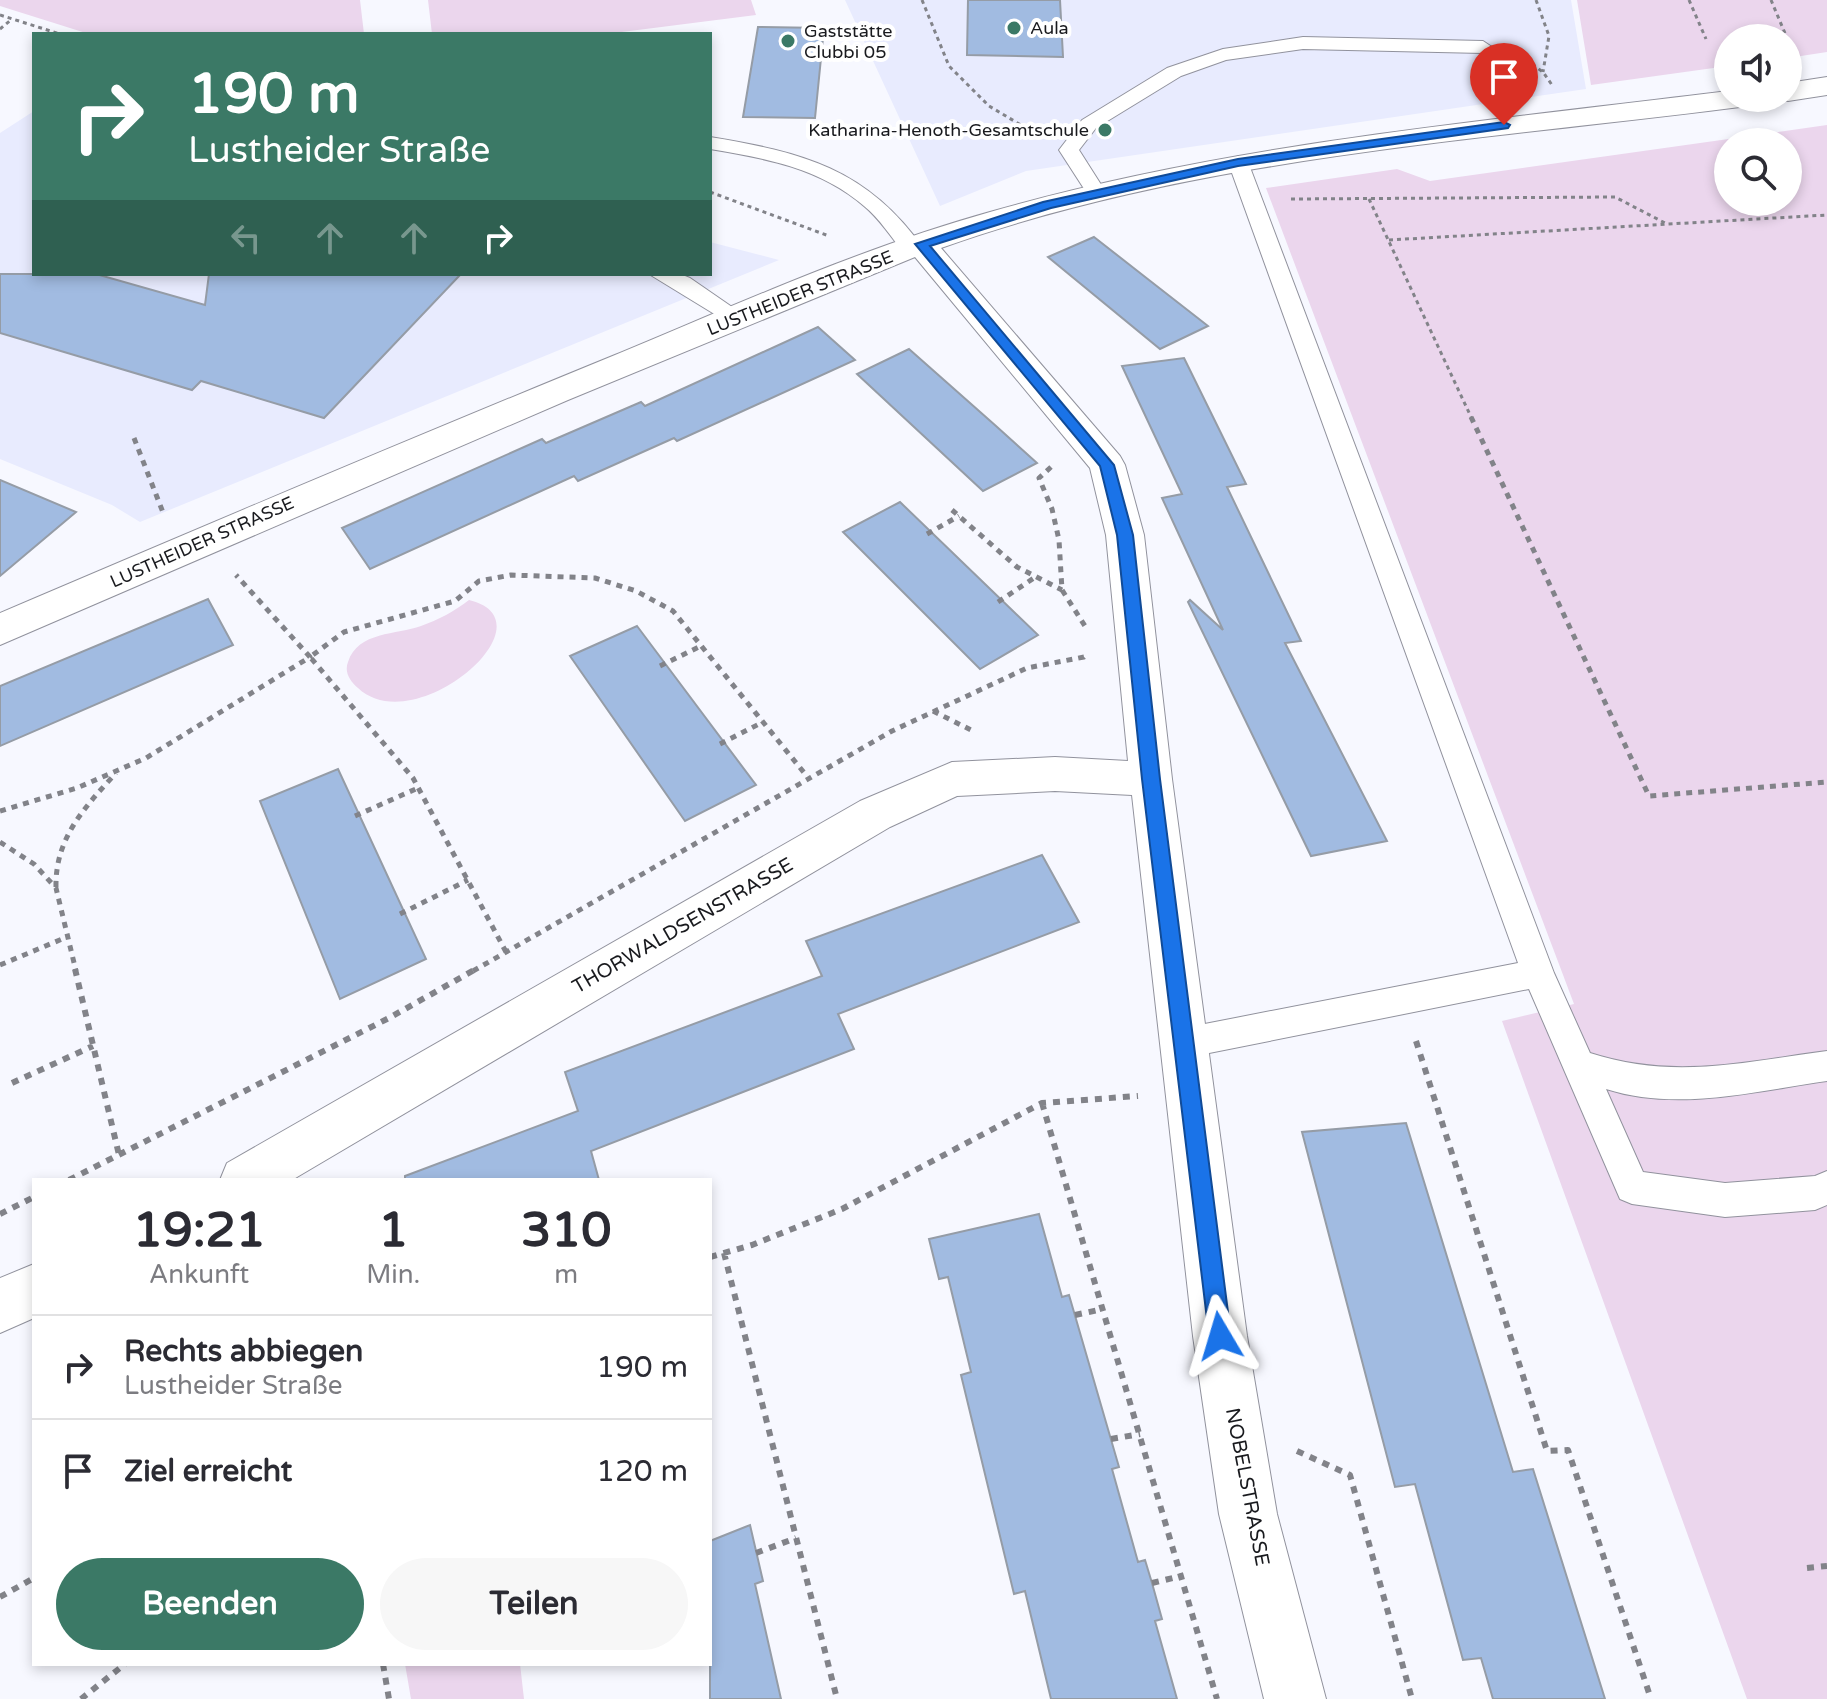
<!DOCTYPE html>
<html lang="de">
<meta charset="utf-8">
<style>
:root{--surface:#fff;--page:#f7f7f7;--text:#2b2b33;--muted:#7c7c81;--line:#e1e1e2;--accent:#3b7966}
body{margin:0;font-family:"Varela Round",sans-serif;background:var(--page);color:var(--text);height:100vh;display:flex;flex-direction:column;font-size:30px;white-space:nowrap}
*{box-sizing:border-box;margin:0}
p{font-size:26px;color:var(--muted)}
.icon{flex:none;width:44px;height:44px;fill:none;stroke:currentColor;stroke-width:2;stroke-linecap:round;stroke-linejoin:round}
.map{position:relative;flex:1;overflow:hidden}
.details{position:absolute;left:32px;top:1178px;width:680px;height:488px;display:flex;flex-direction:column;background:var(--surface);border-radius:0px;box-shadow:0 4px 12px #0003}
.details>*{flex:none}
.hud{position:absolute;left:32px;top:32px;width:680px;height:244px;border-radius:0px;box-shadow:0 4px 12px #0003;background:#3b7966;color:#fff;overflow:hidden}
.fabs{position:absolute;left:1714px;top:24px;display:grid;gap:16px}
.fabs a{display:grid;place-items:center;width:88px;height:88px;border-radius:50%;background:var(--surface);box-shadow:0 4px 12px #0003;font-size:40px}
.pin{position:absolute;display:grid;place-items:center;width:68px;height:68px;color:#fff;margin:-82px -34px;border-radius:50% 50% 50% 0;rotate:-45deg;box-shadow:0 0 8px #0007}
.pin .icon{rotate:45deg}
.me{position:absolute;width:88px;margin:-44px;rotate:353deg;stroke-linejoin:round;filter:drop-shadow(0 0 6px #0008)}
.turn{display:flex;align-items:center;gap:28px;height:168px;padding:0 24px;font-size:36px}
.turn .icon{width:104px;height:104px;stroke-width:2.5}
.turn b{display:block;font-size:56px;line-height:68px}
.lanes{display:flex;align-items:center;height:76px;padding:0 24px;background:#0003;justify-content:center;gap:40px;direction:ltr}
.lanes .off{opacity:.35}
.eta{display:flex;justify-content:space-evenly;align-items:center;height:136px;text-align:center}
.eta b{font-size:48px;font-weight:800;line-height:56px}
.primary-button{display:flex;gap:16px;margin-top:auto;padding:16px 24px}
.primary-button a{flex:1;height:92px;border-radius:48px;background:var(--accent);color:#fff;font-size:32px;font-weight:800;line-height:92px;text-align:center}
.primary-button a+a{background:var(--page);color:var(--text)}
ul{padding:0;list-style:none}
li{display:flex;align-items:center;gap:24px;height:104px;padding:0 24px;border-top:2px solid var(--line)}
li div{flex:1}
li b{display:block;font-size:30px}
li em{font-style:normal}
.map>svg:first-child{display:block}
.built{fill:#e8ebfe}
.green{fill:#ebd6ed;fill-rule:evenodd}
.building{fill:#a1bbe1;stroke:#959ca6;stroke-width:2}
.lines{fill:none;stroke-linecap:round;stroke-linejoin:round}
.service-casing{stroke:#91929d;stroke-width:2}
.minor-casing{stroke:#91929d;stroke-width:2}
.path-far2{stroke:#828389;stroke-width:3;stroke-dasharray:4 4;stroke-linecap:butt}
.path-far1{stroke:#828389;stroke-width:5;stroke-dasharray:6 6;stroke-linecap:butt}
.path{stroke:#828389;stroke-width:6;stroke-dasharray:7 7;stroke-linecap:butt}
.service{fill:#fff;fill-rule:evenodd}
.minor{fill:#fff;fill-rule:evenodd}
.route{fill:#1a73e8;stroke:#114b97;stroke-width:2}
.poi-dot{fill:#3b7966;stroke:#fff;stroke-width:3}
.labels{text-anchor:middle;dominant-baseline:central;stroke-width:8;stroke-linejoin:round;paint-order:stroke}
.far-poi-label{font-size:18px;fill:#191a1e;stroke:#fff;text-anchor:start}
.far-street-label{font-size:18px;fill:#191a1e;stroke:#fff}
.street-label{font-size:20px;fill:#191a1e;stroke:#fff}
</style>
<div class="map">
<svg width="1827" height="1699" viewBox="0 0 1827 1699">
<rect width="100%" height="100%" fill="#f7f8ff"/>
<path class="built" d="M845,0H1571L1586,89L1026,171L940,206Z
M34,111V274H710V242L779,260L140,522L112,505L0,459V133Z"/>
<path class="green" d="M0,0H360L364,34H89L0,6Z
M428,0H751L756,15L606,34H432Z
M1577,0H1827V52L1788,58V38H1728V66L1591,85Z
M1827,125V1699H1747L1502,1021L1574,1004L1266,188L1397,169L1430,181ZM1728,142H1788V202H1728Z
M469,600C556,621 415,742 358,688C350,681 344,672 348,662C358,631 397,635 421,626C438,620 455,611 469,600Z
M405,1664H520L524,1699H411Z"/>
<path class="building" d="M968,0H1060L1063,57L967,55Z
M758,27L824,28L815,118L743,117Z
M1094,237L1149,280L1208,326L1160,349L1048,257Z
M0,274H96L205,305L209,274H461L324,418L201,381L192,390L0,333Z
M818,327L855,360L677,441L674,438L578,481L574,476L370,569L342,528L542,439L546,443L641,402L645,406Z
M909,349L996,426L1037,463L983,491L857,374Z
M1184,358L1246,484L1227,487L1301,641L1285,643L1387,841L1311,856L1188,602L1190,600L1223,630L1162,498L1182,494L1122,366Z
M0,480L76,512L0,576Z
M900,502L1014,612L1038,635L980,669L843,532Z
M208,599L233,645L0,746V686Z
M637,626L756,785L685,821L570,656Z
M338,769L426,959L340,999L260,801Z
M1042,855L1079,922L838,1014L854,1049L591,1151L599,1180H405V1176L578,1111L565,1072L822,976L806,941Z
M1406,1123L1513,1472L1533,1469L1605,1699H1493L1481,1658L1463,1660L1415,1484L1395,1487L1302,1132Z
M1039,1214L1062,1297L1069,1295L1119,1467L1112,1469L1138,1562L1145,1560L1152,1583L1162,1619L1155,1621L1177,1699H1051L1025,1591L1014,1594L961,1375L971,1372L948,1277L939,1279L929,1239Z
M750,1525L763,1581L755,1584L781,1699H710V1541Z"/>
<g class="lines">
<defs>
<path id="service" d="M1303,37L1483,41L1492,47L1483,53L1303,49L1226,60L1181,76L1096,128L1079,150L1107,194L1097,200L1090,198L1059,150L1082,120L1167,68L1223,49Z
M710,137C801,152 867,168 923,248L912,255L904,253C891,237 880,219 864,206C820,168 765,158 710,149Z
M1238,156L1248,162L1554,973L1590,1053C1673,1080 1743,1062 1827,1051V1081C1755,1091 1677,1112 1606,1089L1643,1172L1725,1183L1815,1176L1827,1171V1205L1815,1210L1725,1217L1632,1204L1620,1199L1529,989L1184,1058L1172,1054L1168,1043L1172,1032L1184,1028L1518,963L1228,162Z
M649,274H680L690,278L748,318L745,323H729Z"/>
<path id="minor" d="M1827,77V95L1788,101L1778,98H1788V83Z
M1728,91V98H1754L1750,104L1740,107C1474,141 1196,157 941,248L1120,456L1125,465L1144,535L1172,779L1247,1336L1277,1514L1326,1699H1264L1219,1514L1193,1336L1132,795L1055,791L957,796L890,827L292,1180H220L227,1163L860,801L952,762L1055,757L1128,761L1106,535L1090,468L915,257L568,400L0,645V613C204,526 409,439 615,355C738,304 861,248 990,212C1231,143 1481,122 1728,91Z
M34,1264V1318L0,1333V1278Z"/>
</defs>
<use href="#service" class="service-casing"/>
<use href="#minor" class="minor-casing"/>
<path class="path-far2" d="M922,0L949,66L989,106L1036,134
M1536,0L1549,36L1543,72
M1689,0L1706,39
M1771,0L1787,38
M0,15L60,34
M0,29L12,19
M1788,39L1795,55
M1519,55L1543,72L1552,85
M710,192L829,236
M1291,199L1615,197L1667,224
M1369,199L1472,419
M1389,240L1827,215"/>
<path class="path-far1" d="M1471,417L1649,796L1827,782
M134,438L164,515
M1051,467L1039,478L1052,509L1059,540L1062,590L1085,626
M952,510L1017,567L1062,590
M927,534L959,516
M998,602L1034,578
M660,666L701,646
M933,711L973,731
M720,744L763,722
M0,811L77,788L146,758L310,657L236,575
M355,816L418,788
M0,842L34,864L56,888L76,971
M56,887C55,838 85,807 116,773
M400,914L468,880
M506,952L413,778L310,657L344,632L455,601L479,581L511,575L595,578L636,591L673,611L810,780
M0,965L67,937
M473,971L892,731L1027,668L1084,657L1088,653"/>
<path class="path" d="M75,969L119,1155
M1416,1041L1547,1451L1568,1450L1651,1699
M12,1083L93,1046
M1042,1103L1217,1699
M69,1180L389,1018L476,969
M0,1214L34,1197
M724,1253L837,1699
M710,1257L752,1245L842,1209L1042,1103L1138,1096
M1075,1315L1103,1309
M1111,1439L1140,1434
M1297,1451L1350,1475L1412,1699
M756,1553L796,1538
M1807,1568L1827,1566
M1152,1583L1181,1576
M0,1597L34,1578
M383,1664L389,1699
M81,1699L125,1664"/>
<use href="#service" class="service"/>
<use href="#minor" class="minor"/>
</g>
<path class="route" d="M1504,122L1510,125L1508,128L1238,166L1051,208L930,246L1114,465L1133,535L1160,779L1231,1336L1228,1344L1220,1347L1212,1344L1209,1336L1142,779L1117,535L1100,466L915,244L1043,202L1238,159Z"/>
<g class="poi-dot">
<circle cx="1014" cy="28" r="8"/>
<circle cx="788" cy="41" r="8"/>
<circle cx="1105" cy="130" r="8"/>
</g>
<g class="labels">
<g class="far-poi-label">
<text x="1030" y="28">Aula</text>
<text x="804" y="31">Gaststätte<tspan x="804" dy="21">Clubbi 05</tspan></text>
<text x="1089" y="130" text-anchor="end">Katharina-Henoth-Gesamtschule</text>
</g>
<g class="far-street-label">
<text transform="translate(800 293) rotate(-22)">LUSTHEIDER STRASSE</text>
<text transform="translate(202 542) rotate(-24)">LUSTHEIDER STRASSE</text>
</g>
<g class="street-label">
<text transform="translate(683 926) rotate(-30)">THORWALDSENSTRASSE</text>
<text transform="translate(1247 1487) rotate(79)">NOBELSTRASSE</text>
</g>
</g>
</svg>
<div class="fabs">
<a><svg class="icon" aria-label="sound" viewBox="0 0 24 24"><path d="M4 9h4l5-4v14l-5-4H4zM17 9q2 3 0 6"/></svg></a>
<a><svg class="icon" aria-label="search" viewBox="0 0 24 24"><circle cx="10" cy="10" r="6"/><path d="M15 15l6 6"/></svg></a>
</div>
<div class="pin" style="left:1504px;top:125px;background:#d93025"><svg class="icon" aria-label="arrive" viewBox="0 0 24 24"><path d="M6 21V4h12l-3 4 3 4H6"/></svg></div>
<svg class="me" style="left:1220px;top:1336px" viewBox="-20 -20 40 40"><path d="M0-17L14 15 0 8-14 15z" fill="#1a73e8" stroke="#fff" stroke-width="4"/></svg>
<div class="hud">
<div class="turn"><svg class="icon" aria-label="right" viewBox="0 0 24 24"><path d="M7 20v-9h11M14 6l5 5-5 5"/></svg><div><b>190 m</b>Lustheider Straße</div></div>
<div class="lanes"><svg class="icon off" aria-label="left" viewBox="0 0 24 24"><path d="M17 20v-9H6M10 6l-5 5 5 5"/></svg><svg class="icon off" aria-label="ahead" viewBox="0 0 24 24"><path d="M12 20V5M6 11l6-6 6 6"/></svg><svg class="icon off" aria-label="ahead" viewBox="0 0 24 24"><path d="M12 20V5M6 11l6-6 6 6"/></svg><svg class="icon" aria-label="right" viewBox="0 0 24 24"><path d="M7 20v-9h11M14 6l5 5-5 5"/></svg></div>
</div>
<section class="details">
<div class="eta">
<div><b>19:21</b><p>Ankunft</p></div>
<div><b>1</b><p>Min.</p></div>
<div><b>310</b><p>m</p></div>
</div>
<ul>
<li><svg class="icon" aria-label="right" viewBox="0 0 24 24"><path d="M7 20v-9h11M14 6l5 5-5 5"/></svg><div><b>Rechts abbiegen</b><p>Lustheider Straße</p></div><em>190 m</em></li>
<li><svg class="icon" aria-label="arrive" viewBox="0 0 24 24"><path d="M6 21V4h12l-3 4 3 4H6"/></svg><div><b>Ziel erreicht</b></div><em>120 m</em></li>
</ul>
<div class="primary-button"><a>Beenden</a><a>Teilen</a></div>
</section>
</div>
